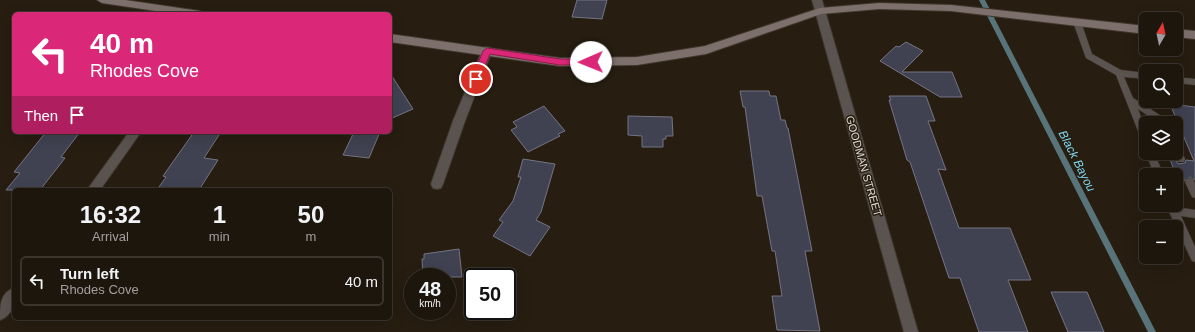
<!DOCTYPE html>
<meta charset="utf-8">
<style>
:root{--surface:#1d160d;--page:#2a231b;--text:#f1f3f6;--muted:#a09f9d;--line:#3b352e}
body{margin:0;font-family:Helvetica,sans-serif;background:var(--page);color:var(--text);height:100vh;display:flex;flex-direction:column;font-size:15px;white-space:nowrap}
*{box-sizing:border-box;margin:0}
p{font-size:13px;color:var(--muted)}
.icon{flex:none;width:22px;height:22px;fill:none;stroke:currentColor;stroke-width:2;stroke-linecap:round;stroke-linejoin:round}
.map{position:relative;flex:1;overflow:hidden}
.drawer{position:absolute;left:12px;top:188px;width:380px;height:132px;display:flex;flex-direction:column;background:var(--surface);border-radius:6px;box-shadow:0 4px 16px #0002,0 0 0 1px var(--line)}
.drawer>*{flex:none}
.top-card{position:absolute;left:12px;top:12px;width:380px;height:122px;border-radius:6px;box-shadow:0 4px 16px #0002,0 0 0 1px var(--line);background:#db2777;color:#fff;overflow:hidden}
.needle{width:26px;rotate:9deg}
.fabs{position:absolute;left:1139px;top:12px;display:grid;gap:8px}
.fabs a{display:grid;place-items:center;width:44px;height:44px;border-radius:6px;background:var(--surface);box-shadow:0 4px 16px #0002,0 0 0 1px var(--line);font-size:20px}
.speed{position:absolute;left:404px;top:268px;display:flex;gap:8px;font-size:20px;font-weight:700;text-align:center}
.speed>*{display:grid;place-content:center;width:52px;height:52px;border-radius:50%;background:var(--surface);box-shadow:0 4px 16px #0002,0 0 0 1px var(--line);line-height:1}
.speed small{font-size:10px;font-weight:400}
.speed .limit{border:2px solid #111;border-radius:6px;background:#fff;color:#111}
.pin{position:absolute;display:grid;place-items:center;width:34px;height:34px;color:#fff;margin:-17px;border:2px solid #fff;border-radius:50%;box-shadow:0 1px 4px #0007}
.me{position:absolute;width:44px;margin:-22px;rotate:269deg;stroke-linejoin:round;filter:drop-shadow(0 0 3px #0008)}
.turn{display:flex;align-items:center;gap:14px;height:84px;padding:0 12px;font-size:18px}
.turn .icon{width:52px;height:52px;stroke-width:2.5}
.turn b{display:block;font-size:28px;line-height:34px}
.then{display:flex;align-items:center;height:38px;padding:0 12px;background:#0003;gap:8px;font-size:15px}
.eta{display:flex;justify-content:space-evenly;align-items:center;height:68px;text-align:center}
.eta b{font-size:24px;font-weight:700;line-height:28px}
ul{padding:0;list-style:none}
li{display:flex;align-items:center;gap:12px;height:50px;margin:0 8px 6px;padding:0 4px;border:2px solid var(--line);border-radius:6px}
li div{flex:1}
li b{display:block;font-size:15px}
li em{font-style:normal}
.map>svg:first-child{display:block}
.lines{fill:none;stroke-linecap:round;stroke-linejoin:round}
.stream{fill:#58747a;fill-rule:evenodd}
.building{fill:#414251;stroke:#737485}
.lane-casing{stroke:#41372c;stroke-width:1}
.street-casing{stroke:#41372c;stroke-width:2}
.secondary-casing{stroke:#41372c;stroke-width:2}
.lane{fill:#5b5350;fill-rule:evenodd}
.street{fill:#5b5350;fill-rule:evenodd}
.secondary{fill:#7d706c;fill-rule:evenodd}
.route{fill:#db2777;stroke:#8e194d}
.labels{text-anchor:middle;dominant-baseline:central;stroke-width:3;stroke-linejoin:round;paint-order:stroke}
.street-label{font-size:11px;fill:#e0dad2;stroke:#271d11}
.water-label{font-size:12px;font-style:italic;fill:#7dd7f2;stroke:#271d11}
</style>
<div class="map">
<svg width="1195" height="332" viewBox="0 0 1195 332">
<rect width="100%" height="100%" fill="#271d11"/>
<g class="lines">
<path class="stream" d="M979,0H985L1156,332H1148Z"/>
</g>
<path class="building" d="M577,0H607L602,19L572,17Z
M906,42L923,51L902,72H952L962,97H940L880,61L896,46L899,47Z
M390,73L413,109L390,119Z
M740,91H769L770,96H776L781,120H785L787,128H788L812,251H805L820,331L777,330L772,296H782L775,251H772L762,196H757L745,107H743Z
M889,96H926L935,121H928L946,170L938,169L959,228H1010L1031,280H1008L1028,332H979L960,278H949L910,162L907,160L889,100H891Z
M1170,104L1195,107V180L1190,177L1184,181L1178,180L1169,157L1175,158L1178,164L1185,163L1186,160L1194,161Z
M544,106L565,131L558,134L560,136L528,152L511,130L517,127L513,122Z
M628,116L672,117L673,136H666V139H663V147H642V136L628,135Z
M46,132H80L61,157L65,158L40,190H6L20,173L14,172Z
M194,132H221L204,158L218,160L199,190H157L166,177L163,176Z
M354,132H380L369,158L343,155Z
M523,159L555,164L541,212L536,220L550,227L530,256L493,236L503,222L499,220L513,201L521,177H518Z
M459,249L462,277H423L422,259H424V254Z
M1051,292H1087L1104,332H1068Z"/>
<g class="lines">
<defs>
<path id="lane" d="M1077,19L1081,22L1092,54L1121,70L1146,73V79L1124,77L1133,98L1169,121L1170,123H1159L1138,109L1146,130V144L1143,143L1142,141L1116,75L1086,58L1073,22Z
M1176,77L1195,79V85L1176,83Z
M1176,143L1179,144L1185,159L1184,162H1178L1174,153H1176Z
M1146,152L1154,153L1164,175H1154Z
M1190,178L1193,179L1195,183V198L1192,197L1185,182L1187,179Z
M1166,205H1176L1177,207L1195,210V218L1181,216L1195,247V262L1192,261Z"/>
<path id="street" d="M812,0H822L918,332H904Z
M487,47L491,48L492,51L465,121L443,184L441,188L437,189L433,188L431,184L453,121L482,51L483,48Z
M129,132H141L100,190H87Z
M14,288C14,301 15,314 0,320C0,306 0,293 14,288Z"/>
<path id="secondary" d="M97,0H125L200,11L205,14H176L102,3Z
M879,3L951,5L1146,26V34L951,11L879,9L821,14L706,54L637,65L560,66L390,42V34L560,58L637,57L705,46L820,8Z
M1176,29L1195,31V39L1176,37Z"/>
</defs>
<use href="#lane" class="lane-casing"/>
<use href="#street" class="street-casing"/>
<use href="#secondary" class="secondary-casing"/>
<use href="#lane" class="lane"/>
<use href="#street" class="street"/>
<use href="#secondary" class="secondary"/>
</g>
<path class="route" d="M487,48L560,59H591L595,62L591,65H560L490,54L479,81H473L472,79L483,51Z"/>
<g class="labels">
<g class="street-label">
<text transform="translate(864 166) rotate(74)">GOODMAN STREET</text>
</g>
<g class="water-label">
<text transform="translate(1077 161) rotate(63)">Black Bayou</text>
</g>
</g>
</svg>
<div class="fabs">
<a><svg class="needle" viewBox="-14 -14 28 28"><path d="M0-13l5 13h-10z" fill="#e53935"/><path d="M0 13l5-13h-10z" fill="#a09f9d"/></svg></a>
<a><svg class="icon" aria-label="search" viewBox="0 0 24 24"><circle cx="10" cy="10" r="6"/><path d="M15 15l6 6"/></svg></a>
<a><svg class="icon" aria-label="layers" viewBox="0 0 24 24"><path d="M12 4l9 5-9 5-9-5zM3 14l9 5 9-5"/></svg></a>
<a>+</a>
<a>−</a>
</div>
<div class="speed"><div>48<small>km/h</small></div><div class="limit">50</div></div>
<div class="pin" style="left:476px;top:79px;background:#d93025"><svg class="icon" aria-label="arrive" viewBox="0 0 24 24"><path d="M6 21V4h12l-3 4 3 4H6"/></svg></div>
<svg class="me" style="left:591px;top:62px" viewBox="-20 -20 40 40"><circle r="19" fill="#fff"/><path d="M0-13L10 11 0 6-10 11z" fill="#db2777"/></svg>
<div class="top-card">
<div class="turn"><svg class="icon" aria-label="left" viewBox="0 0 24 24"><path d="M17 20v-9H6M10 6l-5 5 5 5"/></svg><div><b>40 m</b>Rhodes Cove</div></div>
<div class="then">Then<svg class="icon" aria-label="arrive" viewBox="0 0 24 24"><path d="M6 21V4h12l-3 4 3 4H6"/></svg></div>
</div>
<section class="drawer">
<div class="eta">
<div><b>16:32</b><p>Arrival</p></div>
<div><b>1</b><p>min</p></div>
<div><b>50</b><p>m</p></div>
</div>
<ul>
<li><svg class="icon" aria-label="left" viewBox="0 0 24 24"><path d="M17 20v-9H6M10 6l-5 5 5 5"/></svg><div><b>Turn left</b><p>Rhodes Cove</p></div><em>40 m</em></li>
</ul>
</section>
</div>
